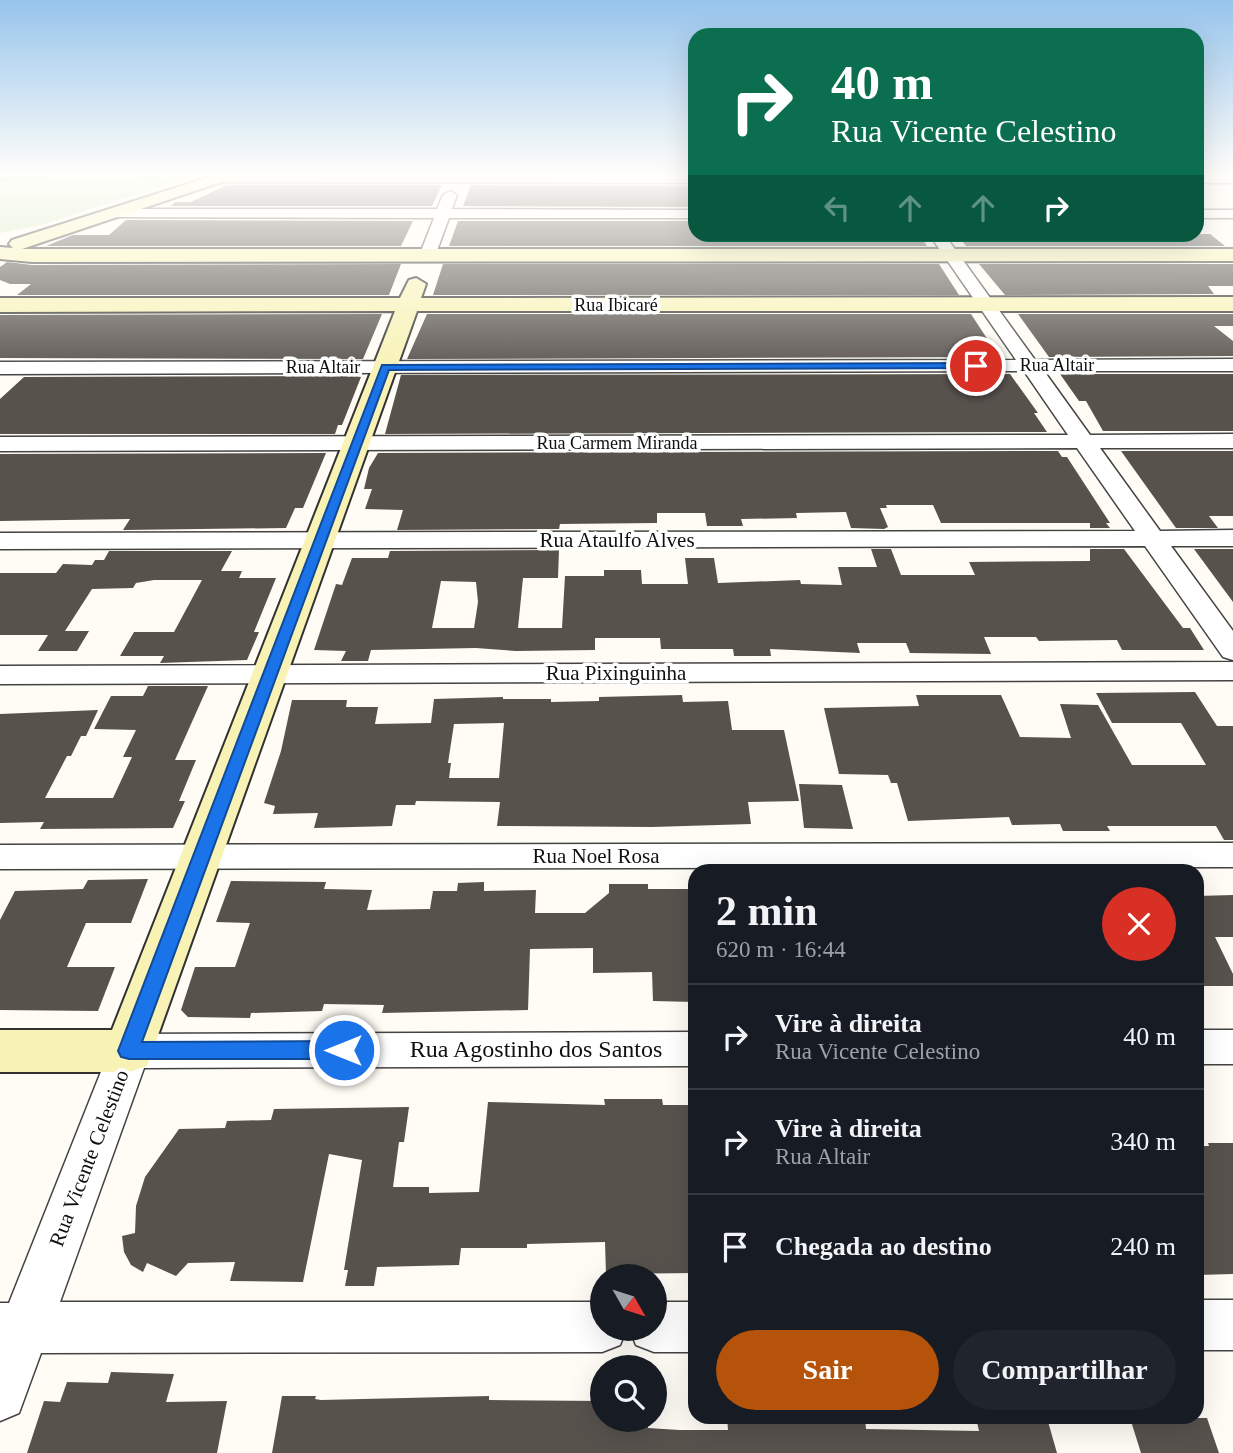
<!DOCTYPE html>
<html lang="pt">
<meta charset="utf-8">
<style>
:root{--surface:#171b24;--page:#20242c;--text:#f1f3f6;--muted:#9ea1a6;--line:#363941;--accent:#b45309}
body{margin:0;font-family:Georgia,serif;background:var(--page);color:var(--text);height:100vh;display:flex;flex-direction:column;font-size:26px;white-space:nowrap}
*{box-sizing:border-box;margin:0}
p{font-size:23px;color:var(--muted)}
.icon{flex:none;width:38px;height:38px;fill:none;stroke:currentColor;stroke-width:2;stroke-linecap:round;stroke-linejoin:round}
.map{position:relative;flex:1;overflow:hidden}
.sheet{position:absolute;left:688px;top:864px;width:516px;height:560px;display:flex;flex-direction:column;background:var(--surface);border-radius:21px;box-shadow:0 7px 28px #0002}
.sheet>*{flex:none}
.top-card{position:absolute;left:688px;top:28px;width:516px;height:214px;border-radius:21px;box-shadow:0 7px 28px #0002;background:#0b6e4f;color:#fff;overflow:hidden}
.needle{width:46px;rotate:129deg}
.controls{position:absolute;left:590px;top:1264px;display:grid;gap:14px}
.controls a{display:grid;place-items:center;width:77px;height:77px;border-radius:50%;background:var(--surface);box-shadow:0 7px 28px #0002;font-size:35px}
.pin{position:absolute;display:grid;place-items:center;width:60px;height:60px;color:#fff;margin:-30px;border:4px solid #fff;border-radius:50%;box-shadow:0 2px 7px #0007}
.me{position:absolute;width:77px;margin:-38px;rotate:270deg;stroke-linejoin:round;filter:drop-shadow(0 0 5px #0008)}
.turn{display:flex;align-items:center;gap:24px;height:147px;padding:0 28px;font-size:32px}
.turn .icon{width:91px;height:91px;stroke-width:2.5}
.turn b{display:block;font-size:49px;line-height:60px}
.lanes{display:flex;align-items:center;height:66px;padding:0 28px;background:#0003;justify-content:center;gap:35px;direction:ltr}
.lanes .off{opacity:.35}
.round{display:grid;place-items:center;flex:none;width:74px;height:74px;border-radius:37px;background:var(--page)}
.summary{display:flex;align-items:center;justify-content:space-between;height:119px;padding:0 28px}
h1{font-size:42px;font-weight:700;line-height:52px}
.action{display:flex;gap:14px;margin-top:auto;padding:14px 28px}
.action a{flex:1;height:80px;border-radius:42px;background:var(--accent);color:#fff;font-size:28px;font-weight:700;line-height:80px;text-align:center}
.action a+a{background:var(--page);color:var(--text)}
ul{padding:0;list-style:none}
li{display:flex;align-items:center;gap:21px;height:105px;padding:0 28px;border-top:2px solid var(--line)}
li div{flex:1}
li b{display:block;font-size:26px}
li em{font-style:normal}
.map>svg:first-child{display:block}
.green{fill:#d3e7c0}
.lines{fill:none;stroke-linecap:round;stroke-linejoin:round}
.stream{stroke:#4a90c2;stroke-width:3.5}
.building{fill:#58524d;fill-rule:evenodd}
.street-casing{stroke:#434343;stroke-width:3}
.secondary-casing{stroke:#323232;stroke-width:4}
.street{fill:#fff;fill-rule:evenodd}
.secondary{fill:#f8f2b5;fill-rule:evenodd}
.route{fill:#1a73e8;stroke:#114b97;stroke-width:2}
.labels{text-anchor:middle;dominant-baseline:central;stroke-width:7;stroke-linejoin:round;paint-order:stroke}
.far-street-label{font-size:18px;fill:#101010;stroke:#fff}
.street-label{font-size:21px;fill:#101010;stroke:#fff}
.near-street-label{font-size:24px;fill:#101010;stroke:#fff}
</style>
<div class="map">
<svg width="1233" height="1453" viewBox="0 0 1233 1453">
<rect width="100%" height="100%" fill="#fefcf4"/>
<path class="green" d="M0,174H199L38,226L0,233Z"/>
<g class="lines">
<path class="stream" d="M136,174L159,178
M0,179L55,174"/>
</g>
<path class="building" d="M227,185H442L432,206H171L175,202H191Z
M471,185L695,186V207L463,206Z
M126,220L413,221L401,246H46L73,235H109Z
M458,221H695V234H919L927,246H449Z
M957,234H1210L1225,246H966Z
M7,262L32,265L401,264L389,295H17L31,284H10L0,280V267Z
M443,264H939L959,295H433Z
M979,264H1233V286H1208L1214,294L1005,295Z
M382,314L363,359L0,358V315Z
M427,314H971L999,357L407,359Z
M1018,314H1233V326H1214L1233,341V356L1049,357Z
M1010,374L1038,413H1034L1047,432L385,434L401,375Z
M1060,374H1233V431H1103L1086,401H1079Z
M356,376L361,377L342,425H338L335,434H0V399L24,377Z
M1058,451L1062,457H1067L1110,523H1106L1110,528H1090V523H941L933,505H886L887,508H880L888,527L884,529L851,528L846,512L796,513L797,518L741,519L743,526H707L705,513H657V523L560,524L559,529L397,530L403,510L365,509L372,489H364L369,468L378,453Z
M1121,451H1233V516H1209L1218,528H1176Z
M326,453L303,508H295L286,528L123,530L130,519L0,521V454Z
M871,549H891L901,575H975L969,562L1090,561V549H1124L1183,628H1190L1204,650H1122L1117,640L1039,641L1036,637H984L991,654L910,653L906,643H857L860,653L770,649L771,656H734L733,649H661L660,638H595V650L516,651L476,648L371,650L368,661H341L346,651L314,650L336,584L342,585L352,558H388L390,551L559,550L558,578H523L518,628H562L565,576H604V570H641L642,584H688L685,558H714L718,583L800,580L801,584L842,585L838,567H877ZM441,581L476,582L478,602L474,628H432Z
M1194,549H1233V602Z
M109,551H232L221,571H242L239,578H276L254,632H259L247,660L160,663L164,656H120L134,632H174L202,580H154L136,583L133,588L92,589L65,631H89L77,651H38L48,635H0V573H56L63,564L92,565L95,560H104Z
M148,686H208L175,760H196L179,801H185L173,828L40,829L44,822L0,823V714L98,710L86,736H81L71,756H67L45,798H113L132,757H123L136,730L94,729L111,696H143Z
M1195,692L1217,726H1233V840H1224L1216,826H1107L1110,831H1063L1060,824L1012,825L1009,817L908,821L897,783H891L888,775L839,774L824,708L919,706L916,695H1001L1020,737L1071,738L1060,704L1098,705L1132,765H1206L1181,723H1112L1096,693Z
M682,695L683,702L728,701L732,730H784L799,801L748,802L751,824L652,827L497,826L500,802L416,801L415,805H396L392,826L314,828L318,813L273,814L275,806L264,803L281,751L292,700H347L346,707H378L375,724L431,723L434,699L503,697V699H551V702L599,701V697ZM504,723L499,778H449L451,763H448L454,724Z
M799,784L842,785L853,829L804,828Z
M148,879L131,923H86L67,967H115L98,1011L0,1010V920L15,891L83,889L88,880Z
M231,881L326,882L324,889L372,890L367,910L430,909L433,891H457L458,883L484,882V891L536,890L535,913H585L609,893V884H648V889H695V1002L653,1001L652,972L593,973V948L530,949L528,1010L382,1013L384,1005L324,1004L322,1011L251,1013L250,1018L188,1017L181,1010L195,967H235L250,923L216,922Z
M1233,895V937H1215L1233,974V986H1197V896Z
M604,1099H662L663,1105H695V1273L606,1274L605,1242L527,1244V1248H461L459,1265L377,1267L374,1286H345L348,1270H344L362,1160L329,1154L303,1282L230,1281L235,1262L188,1263L176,1276L147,1263L143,1272L131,1265L124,1252L122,1236L135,1233L136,1206L145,1177L179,1129L225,1128L227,1121L271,1120L274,1109L409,1107L404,1142H399L393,1187H429V1193L479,1192L488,1102L605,1105Z
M1208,1143H1233V1274L1197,1275V1146H1209Z
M111,1372L174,1374L166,1402L227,1401L217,1453H27L44,1401L60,1402L67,1382L108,1383Z
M282,1396H316L315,1399L321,1400L489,1396V1400L602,1401V1419H648V1428L679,1430H728L727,1418H865L866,1429L979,1431L976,1418H1047L1057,1453H272Z
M1130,1418H1207L1219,1453H1141Z"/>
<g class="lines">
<defs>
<path id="street" d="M224,174L695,175V183L226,182L219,178Z
M1197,175H1233V183H1197Z
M450,191L457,195L452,209L695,210V218H449L435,256L427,261L419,256L434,218L116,217L109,213L116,209H437L443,195Z
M1197,210H1233V218H1197Z
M929,234H944L1035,360L1233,359V371H1044L1090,435L1233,434V448H1100L1160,531L1233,530V546H1171L1233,631V660L1223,657L1145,546L0,549V533L1135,531L1077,448L0,451V437L1068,435L1024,371L0,374V362L1016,360Z
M1233,662V680L0,684V666Z
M1233,843V867L0,869V845Z
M1197,1030H1233V1064H1197Z
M695,1032V1066L144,1068L60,1302H602V1328H627L620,1345L602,1352L41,1353L19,1413L0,1421V1303H9L114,1039L129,1034Z
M1197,1300H1233V1350H1197Z
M654,1302H695V1352H654L636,1345L629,1328H654Z"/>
<path id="secondary" d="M219,174H245L22,249H1233V261L32,262L0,259V247L13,248L9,244L12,240Z
M416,278L426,284L421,298L1233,297V311H417L147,1066L129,1072H0V1030H112L395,311L0,312V298H400L409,280Z"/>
</defs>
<use href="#street" class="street-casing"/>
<use href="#secondary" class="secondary-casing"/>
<use href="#street" class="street"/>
<use href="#secondary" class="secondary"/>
</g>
<linearGradient id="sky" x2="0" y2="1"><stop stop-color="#97c4ec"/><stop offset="0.46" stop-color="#fffefa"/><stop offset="1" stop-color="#fffefa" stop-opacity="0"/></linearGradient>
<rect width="1233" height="378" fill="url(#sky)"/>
<path class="route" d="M976,363L980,368L389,370L142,1042L344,1041L352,1044L355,1050L352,1056L344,1059H129L121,1057L118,1051L382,365Z"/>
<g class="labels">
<g class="far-street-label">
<text x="616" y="305">Rua Ibicaré</text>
<text x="1057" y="365">Rua Altair</text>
<text x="323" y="367">Rua Altair</text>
<text x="617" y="443">Rua Carmem Miranda</text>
</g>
<g class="street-label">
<text x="617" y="540">Rua Ataulfo Alves</text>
<text x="616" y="673">Rua Pixinguinha</text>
<text x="596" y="856">Rua Noel Rosa</text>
<text transform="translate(89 1158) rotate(-69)">Rua Vicente Celestino</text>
</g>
<g class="near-street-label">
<text x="536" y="1049">Rua Agostinho dos Santos</text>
</g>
</g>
</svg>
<div class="controls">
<a><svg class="needle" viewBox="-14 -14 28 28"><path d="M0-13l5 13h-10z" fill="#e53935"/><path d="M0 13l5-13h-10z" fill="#9ea1a6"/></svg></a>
<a><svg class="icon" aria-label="search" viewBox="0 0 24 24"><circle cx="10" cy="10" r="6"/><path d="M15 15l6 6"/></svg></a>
</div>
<div class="pin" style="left:976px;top:366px;background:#d93025"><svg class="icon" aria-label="arrive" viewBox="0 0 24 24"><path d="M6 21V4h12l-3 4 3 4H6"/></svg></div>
<svg class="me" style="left:344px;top:1050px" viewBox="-20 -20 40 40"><circle r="17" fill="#1a73e8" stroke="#fff" stroke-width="3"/><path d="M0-11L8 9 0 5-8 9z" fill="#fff"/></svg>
<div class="top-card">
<div class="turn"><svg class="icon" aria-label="right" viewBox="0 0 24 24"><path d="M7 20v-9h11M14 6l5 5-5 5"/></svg><div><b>40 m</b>Rua Vicente Celestino</div></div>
<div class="lanes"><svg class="icon off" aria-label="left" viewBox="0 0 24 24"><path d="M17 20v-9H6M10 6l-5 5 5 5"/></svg><svg class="icon off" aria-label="ahead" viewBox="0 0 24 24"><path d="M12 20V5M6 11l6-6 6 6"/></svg><svg class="icon off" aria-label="ahead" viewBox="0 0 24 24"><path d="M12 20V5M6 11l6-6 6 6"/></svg><svg class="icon" aria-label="right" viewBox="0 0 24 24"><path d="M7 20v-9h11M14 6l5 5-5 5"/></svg></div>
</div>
<section class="sheet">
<div class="summary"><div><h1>2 min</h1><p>620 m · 16:44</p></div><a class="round" style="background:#d93025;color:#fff"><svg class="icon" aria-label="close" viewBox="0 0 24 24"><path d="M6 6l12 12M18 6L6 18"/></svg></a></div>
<ul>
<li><svg class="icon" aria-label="right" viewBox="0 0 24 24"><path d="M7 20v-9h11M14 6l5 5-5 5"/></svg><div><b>Vire à direita</b><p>Rua Vicente Celestino</p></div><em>40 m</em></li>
<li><svg class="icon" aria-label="right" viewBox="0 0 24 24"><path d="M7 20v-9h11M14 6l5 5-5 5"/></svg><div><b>Vire à direita</b><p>Rua Altair</p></div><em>340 m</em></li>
<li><svg class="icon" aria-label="arrive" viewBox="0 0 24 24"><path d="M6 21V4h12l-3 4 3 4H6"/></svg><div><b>Chegada ao destino</b></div><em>240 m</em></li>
</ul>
<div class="action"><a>Sair</a><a>Compartilhar</a></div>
</section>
</div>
